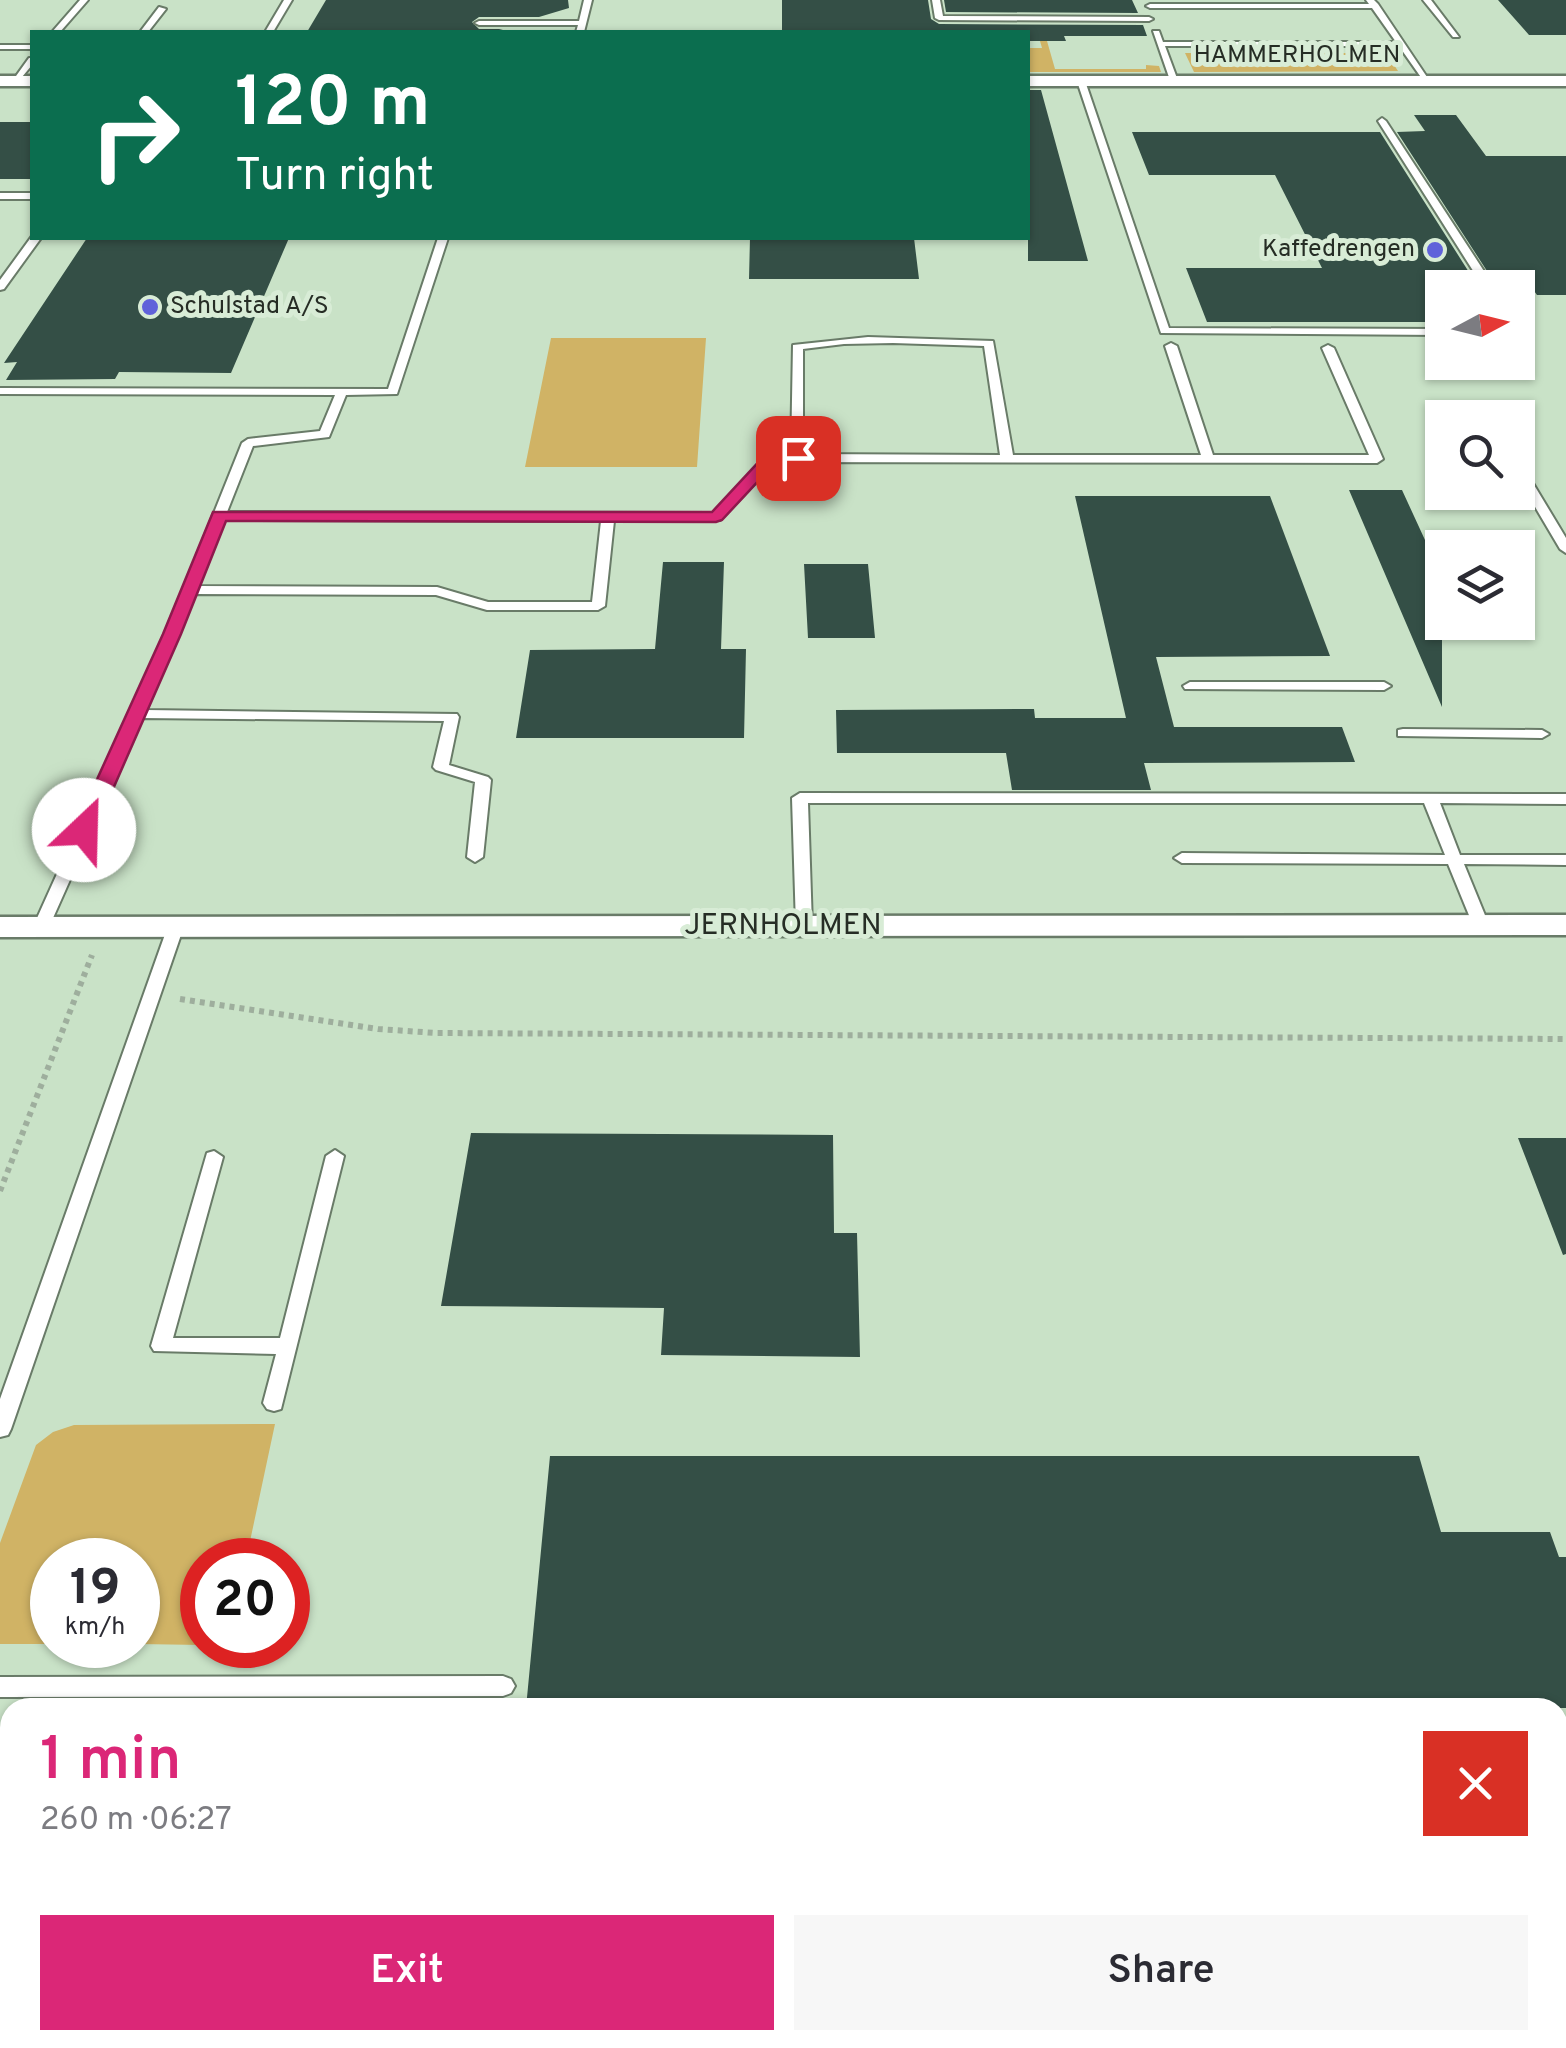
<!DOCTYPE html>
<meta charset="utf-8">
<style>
:root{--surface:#fff;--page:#f7f7f7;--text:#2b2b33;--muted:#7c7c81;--accent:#db2777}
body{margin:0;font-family:Overpass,sans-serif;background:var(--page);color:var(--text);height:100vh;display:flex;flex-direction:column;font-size:38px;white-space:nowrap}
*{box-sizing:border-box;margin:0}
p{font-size:32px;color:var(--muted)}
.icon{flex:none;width:55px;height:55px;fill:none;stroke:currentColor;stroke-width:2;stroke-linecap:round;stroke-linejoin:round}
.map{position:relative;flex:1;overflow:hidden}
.side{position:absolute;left:0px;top:1698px;width:1568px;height:352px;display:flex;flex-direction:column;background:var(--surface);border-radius:30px 30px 0 0;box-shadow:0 2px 8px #0004}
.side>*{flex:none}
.hud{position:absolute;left:30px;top:30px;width:1000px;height:210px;border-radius:0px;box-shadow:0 2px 8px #0004;background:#0b6e4f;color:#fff;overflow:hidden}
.needle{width:65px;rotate:83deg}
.tools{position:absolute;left:1425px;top:270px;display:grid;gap:20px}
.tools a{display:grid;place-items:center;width:110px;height:110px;border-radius:0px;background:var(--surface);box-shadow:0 2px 8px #0004;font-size:50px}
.speed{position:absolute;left:30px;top:1538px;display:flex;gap:20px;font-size:50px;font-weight:700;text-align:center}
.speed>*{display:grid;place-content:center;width:130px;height:130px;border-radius:50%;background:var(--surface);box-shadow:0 2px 8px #0004;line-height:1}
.speed small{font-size:25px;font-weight:400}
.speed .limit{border:15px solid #d22;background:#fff;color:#111}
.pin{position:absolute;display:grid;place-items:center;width:85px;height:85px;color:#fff;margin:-42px;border-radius:20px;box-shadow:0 5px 15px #0006}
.me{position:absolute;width:110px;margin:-55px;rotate:24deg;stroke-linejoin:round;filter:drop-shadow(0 0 8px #0008)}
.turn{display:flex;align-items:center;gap:35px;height:210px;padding:0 40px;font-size:45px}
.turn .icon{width:130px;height:130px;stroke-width:2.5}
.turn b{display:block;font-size:70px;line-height:85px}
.round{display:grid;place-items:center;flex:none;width:105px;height:105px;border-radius:0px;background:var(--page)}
.summary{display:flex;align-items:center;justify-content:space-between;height:170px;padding:0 40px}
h1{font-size:60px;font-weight:600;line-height:75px;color:var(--accent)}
.cta{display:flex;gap:20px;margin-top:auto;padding:20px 40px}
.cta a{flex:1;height:115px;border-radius:0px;background:var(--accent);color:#fff;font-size:40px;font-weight:600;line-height:115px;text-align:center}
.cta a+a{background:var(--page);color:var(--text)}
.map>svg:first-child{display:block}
.built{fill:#c9e2c7;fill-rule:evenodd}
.green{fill:#d0b365}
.building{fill:#344f46}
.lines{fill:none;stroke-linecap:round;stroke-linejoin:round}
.lane-casing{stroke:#697b68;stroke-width:4}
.street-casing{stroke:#697b68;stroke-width:5}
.path{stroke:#9eae9d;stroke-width:6;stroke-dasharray:5 5;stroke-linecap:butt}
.lane{fill:#fff;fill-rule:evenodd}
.street{fill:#fff;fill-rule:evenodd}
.route{fill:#db2777;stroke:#8e194d;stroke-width:2.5}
.poi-dot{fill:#6062da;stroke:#d8ecd6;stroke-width:4}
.labels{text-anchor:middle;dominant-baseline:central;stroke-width:10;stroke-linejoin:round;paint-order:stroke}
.far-street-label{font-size:25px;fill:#262d25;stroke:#d8ecd6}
.far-poi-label{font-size:25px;fill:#262d25;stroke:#d8ecd6;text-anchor:end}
.street-label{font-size:30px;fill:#262d25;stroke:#d8ecd6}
</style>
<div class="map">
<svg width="1566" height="2048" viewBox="0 0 1566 2048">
<rect width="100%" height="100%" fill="#d8ecd6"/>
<path class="built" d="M0,0H1566V2048H0ZM32,32H1028V238H32ZM1442,288H1518V362H1442ZM1442,418H1518V492H1442ZM1442,548H1518V622H1442ZM52,1560H138V1645H52ZM202,1560H288V1645H202ZM10,1708H1558V2040H10Z"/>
<path class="green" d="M1040,41H1047L1055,69H1146V65L1159,66L1161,72H1028V48H1042Z
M1185,53H1386L1398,71H1406L1194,72Z
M551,338H706L697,467H525Z
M275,1424L246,1560H202V1645L138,1644V1560H52V1644H0V1543L36,1445L53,1432L74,1425Z"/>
<path class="building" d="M326,0H568L569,8L539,17H479L472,22L479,29H503L491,32H307Z
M782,0H928L931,19L939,24L1143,25L1147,36H1064L1066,41H1028V32H782Z
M944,0H1132L1138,13L946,12Z
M1498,0H1566V35H1529Z
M1028,90H1041L1088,261H1028Z
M1414,115H1456L1486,156H1566V295H1537L1532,288H1498L1397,132L1425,131Z
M0,122H32V179H0Z
M1132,132H1380L1479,288H1442V322H1207L1186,268H1322L1275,175H1149Z
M87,238H289L231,373L119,372L115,379L6,380L17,362L4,363Z
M750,238H914L919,279H749Z
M1349,490H1402L1442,577V707Z
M1075,496H1270L1330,656L1156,657L1174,727H1342L1355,762L1144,763L1151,790H1012L1006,753H837L836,710L1034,709L1035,718H1126Z
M663,562H724L721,649H746L744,738H516L530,650L655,649Z
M804,564H868L875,638H808Z
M471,1133L833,1135L834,1233H857L860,1357L661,1355L664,1308L441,1306Z
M1518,1138H1566V1254L1563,1255Z
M550,1456H1419L1441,1532H1550L1559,1557H1566V1708H526Z"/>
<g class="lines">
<defs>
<path id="lane" d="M80,0H88L60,32H52Z
M284,0H292L273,32H265Z
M584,0H592L584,32H576L578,25H479L475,23L479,21H579Z
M932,0H940L943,16L1149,17L1153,19L1149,21L939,20L935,18Z
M1366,0H1374L1378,4L1431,83H1425L1399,46H1165L1178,81L1171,83L1153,31H1159L1163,42H1396L1372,8H1150L1146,6L1150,4H1369Z
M1423,0H1431L1459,37H1453Z
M159,7L166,9L148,32H140Z
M0,45H32V49H0Z
M29,58H32V65L17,83H11Z
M1081,78L1085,81L1169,328L1442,329V335L1161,333L1077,81Z
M1382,118L1386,121L1495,288H1484L1378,121Z
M0,193H32V199H0Z
M32,236L41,238L4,289L0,290V280Z
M438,238H448L397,394L346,395L329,437L253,446L227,512L713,513L768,455L791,454L793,345L868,337L993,341L1013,455H1201L1165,346L1171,343L1177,346L1213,455H1369L1322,348L1328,345L1334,348L1383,459L1377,463L775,462L720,520L614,521L605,606L598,610H487L436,595L195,594L146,710L457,714L459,717L449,765L488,777L491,780L483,857L475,862L467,857L475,782L436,770L433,767L444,721L142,718L49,927L47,931H35L33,927L165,635L242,443L248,439L320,431L335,395L0,394V388L388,389ZM893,343L984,346L1000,455L803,454V349L844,344ZM224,520L601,521L592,602H488L437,587L198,586Z
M1518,328L1523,331L1522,334L1518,335Z
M1518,467L1525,470L1566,538V553L1560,549L1518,478Z
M1190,682H1384L1391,686L1384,690L1185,689L1183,686Z
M1403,729L1542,730L1549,734L1542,738L1398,736V730Z
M800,793L1566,794V804L1440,803L1460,855H1566V865L1464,864L1489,925L1481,930L1473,925L1448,864L1182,863L1174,858L1182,853L1445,855L1424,803H808L812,926L804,931L796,926L792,798Z
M176,921L184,926L11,1429L8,1435L0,1437V1399L168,926Z
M335,1150L344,1156L281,1409L274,1411L267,1409L263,1403L276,1354L154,1351L151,1346L207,1153L214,1151L223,1157L173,1338H280L326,1156Z
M503,1676L511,1679L515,1686L511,1693L503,1696L0,1697V1677Z
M28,2040H56L54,2048H26Z"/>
<path id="street" d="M0,76H32V86H0Z
M1028,76H1566V86H1028Z
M1566,915V935L0,937V917Z"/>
</defs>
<use href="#lane" class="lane-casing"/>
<use href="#street" class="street-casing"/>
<path class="path" d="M180,999L378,1029L436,1033L1566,1039
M0,1191L92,955"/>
<use href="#lane" class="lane"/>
<use href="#street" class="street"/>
</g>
<path class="route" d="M798,453L803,454V461L776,462L722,520L716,522L226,521L181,634L95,830L84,836L74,830L163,634L213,512H712L766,454Z"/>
<g class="poi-dot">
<circle cx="1435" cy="250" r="10"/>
<circle cx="150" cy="307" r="10"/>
</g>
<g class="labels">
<g class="far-street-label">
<text x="1297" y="56">HAMMERHOLMEN</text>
</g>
<g class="far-poi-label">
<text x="1415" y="250">Kaffedrengen</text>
<text x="170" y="307" text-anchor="start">Schulstad A/S</text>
</g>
<g class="street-label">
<text x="783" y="926">JERNHOLMEN</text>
</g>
</g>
</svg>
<div class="tools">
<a><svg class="needle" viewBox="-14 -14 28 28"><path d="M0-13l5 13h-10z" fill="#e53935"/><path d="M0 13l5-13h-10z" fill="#7c7c81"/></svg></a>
<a><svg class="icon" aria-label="search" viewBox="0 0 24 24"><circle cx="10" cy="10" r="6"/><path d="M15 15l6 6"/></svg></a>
<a><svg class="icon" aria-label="layers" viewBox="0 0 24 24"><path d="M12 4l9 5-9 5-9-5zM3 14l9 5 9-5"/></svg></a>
</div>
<div class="speed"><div>19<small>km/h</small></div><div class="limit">20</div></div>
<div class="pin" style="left:798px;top:458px;background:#d93025"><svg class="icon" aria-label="arrive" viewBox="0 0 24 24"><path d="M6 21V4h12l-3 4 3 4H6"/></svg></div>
<svg class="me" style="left:84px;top:830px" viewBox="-20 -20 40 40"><circle r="19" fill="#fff"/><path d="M0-13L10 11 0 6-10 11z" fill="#db2777"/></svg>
<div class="hud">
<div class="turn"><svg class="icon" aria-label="right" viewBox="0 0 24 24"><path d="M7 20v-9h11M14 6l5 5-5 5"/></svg><div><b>120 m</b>Turn right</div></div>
</div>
<section class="side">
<div class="summary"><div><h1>1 min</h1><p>260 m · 06:27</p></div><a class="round" style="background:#d93025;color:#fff"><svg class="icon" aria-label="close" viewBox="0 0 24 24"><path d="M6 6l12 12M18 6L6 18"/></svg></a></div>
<div class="cta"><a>Exit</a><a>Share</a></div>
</section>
</div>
